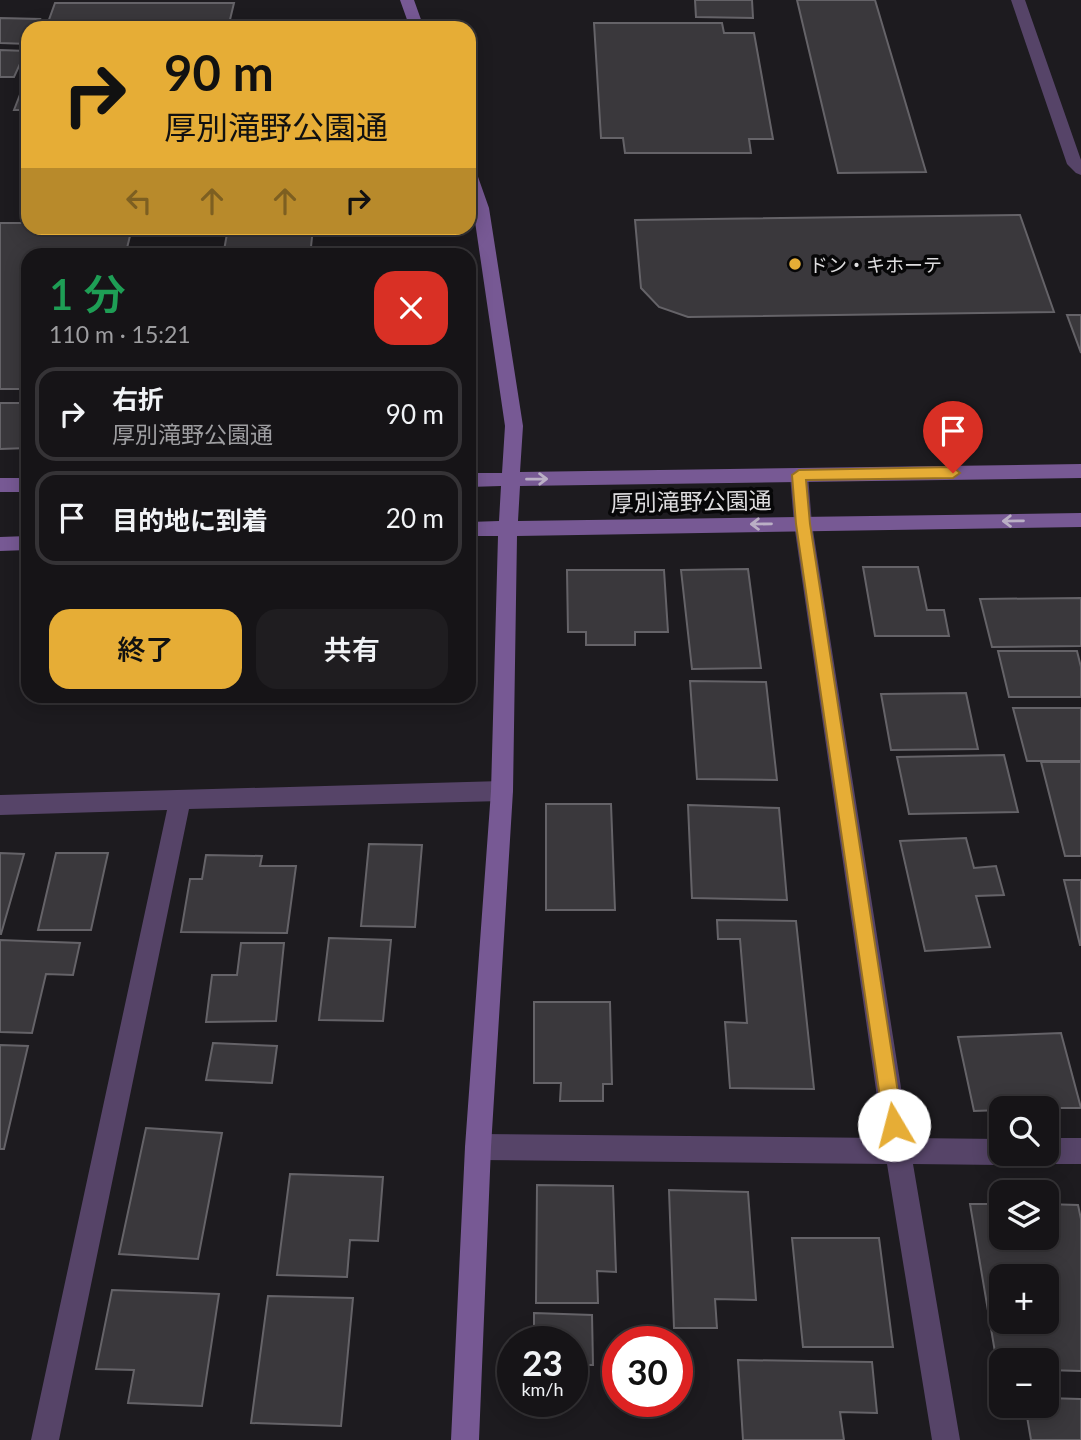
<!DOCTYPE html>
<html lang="ja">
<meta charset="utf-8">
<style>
:root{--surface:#161417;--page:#1f1d20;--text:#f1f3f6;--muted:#9e9ea1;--line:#353336;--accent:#e6ad36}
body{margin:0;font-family:Lato,"Noto Sans JP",sans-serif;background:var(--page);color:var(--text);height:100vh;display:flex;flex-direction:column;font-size:26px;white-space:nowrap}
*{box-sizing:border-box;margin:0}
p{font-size:23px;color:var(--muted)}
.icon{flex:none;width:38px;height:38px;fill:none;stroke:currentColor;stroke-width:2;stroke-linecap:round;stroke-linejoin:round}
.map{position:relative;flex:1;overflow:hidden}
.details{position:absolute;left:21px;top:248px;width:455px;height:455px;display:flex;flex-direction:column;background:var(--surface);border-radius:21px;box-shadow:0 4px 18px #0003,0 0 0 2px var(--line)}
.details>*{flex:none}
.banner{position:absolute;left:21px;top:21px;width:455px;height:214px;border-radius:21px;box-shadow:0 4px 18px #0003,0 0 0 2px var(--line);background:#e6ad36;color:#111;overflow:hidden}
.controls{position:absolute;left:989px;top:1096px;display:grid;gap:14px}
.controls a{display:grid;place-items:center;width:70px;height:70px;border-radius:14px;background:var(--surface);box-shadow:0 4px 18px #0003,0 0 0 2px var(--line);font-size:35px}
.speed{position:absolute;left:497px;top:1326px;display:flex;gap:14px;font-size:35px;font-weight:700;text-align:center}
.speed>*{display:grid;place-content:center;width:91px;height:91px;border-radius:50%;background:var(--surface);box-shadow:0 4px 18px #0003,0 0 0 2px var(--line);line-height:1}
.speed small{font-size:18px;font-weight:400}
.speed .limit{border:10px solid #d22;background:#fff;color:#111}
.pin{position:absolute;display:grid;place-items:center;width:60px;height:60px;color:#fff;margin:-72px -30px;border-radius:50% 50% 50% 0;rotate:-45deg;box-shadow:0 0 7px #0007}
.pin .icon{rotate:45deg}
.me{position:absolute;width:77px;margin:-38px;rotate:352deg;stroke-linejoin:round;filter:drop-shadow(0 0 5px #0008)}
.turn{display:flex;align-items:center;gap:24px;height:147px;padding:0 28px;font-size:32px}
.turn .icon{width:91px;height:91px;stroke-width:2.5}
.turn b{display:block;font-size:49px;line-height:60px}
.lanes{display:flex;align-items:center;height:66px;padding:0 28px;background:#0003;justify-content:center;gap:35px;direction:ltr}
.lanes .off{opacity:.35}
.round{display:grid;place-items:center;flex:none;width:74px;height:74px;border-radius:21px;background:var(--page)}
.head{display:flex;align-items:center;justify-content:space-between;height:119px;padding:0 28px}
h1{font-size:42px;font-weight:600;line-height:52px;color:#1e9e55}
.button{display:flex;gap:14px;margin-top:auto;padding:14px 28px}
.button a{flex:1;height:80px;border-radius:21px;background:var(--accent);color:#111;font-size:28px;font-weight:600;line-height:80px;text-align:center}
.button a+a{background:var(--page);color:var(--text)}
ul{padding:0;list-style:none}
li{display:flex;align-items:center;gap:21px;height:94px;margin:0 14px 10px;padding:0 14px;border:4px solid var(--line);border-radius:21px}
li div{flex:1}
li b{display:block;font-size:26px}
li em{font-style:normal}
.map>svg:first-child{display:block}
.building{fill:#3a383c;stroke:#656368;stroke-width:2;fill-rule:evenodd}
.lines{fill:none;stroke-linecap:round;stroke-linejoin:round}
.street{fill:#564468;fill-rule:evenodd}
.secondary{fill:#775994;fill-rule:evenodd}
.oneway{stroke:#baafc5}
.route{fill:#e6ad36;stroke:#967023;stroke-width:2}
.poi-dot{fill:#e6ad36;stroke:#070708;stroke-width:2.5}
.labels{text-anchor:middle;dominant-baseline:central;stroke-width:7;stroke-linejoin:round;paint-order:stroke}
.far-poi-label{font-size:19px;fill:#dedddf;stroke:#070708;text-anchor:start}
.street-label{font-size:23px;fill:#dedddf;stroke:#070708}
</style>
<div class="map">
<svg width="1081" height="1440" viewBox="0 0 1081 1440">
<rect width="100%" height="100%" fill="#1d1b1f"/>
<path class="building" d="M695,0H752L753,18L696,17Z
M797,0H875L926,172L838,173Z
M55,3H234L228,28H46Z
M0,18L40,19L36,28H28V44L0,43Z
M594,23H722L724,33H754L773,139H749L751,153H625L623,138H601Z
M0,50L26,51L14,77H0Z
M28,74V110H14Z
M1020,215L1054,312L688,317L659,307L641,288L635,220Z
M0,223H28V228H132L125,256H28V389H0Z
M228,228H313L310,256H223Z
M1067,315H1081V353Z
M0,403H28V448L0,449Z
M863,567H918L927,610H944L949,636H875Z
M748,569L761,668L692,669L681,570Z
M567,570H664L668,632H635V645H586V632H568Z
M1081,598V646L992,647L980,599Z
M998,651H1077L1081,667V697H1009Z
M690,681L766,682L777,780L697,779Z
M966,693L978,749L891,750L881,694Z
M1013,708H1081V761H1027Z
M1004,755L1018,812L909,814L897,757Z
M1041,762H1081V856H1065Z
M546,804H611L615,910H546Z
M688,805L779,808L787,900L692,898Z
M966,838L974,868L996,866L1004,895L976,896L990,947L925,951L900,841Z
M369,844L422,845L415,927L361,926Z
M0,853L24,854L1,934H0Z
M56,853H108L91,930H38Z
M206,855L262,856L260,866H296L287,933L181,932L190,879H202Z
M1064,880H1081V945H1080Z
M717,920L796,921L814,1089L730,1088L725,1022L747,1023L740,939H718Z
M329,938L391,940L383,1021L319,1020Z
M0,940L80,943L73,975L46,974L32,1033L0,1032Z
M241,943H284L276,1021L206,1022L212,975H237Z
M534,1002H610L612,1084H603V1101H560L561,1083H534Z
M1061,1033L1081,1108H1001V1110L974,1111L958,1037Z
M213,1043L277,1046L272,1083L206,1080Z
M0,1045L28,1046L4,1149H0Z
M146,1128L222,1133L198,1259L119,1254Z
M290,1174L383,1177L378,1241L350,1240L347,1277L277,1275Z
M537,1185L613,1186L616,1272L597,1271L598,1303H536Z
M669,1190L748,1192L756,1300L715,1299L717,1328H674Z
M970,1204H1001V1237H1046V1204L1078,1205L1081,1219V1371L1046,1370V1360H1001V1370H998ZM1001,1276H1046V1321H1001Z
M792,1238H879L893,1347H803Z
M112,1290L219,1294L202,1406L128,1403L134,1370L96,1369Z
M268,1296L353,1298L341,1426L251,1423Z
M534,1313L592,1315L593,1365H572V1342H534Z
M738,1360L872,1362L877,1413L840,1412L844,1440H743Z
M1046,1398L1081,1399V1440H1031L1025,1405H1046Z"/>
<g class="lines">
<path class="street" d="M1011,0H1025L1081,160V175L1076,173L1067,164Z
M799,468L806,470L808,475L812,524L909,1138L1001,1139V1153H1013L1010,1161L1001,1165L913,1164L960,1440H932L887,1164L478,1160L469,1156L465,1147L469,1138L478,1134L883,1138L794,524L790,475L792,470Z
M502,781L510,784L513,791L510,798L502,801L189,809L59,1440H31L167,810L0,815V795Z
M1046,1138H1081V1164H1046L1037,1160L1034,1153H1046Z"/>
<path class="secondary" d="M400,0H414L424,28H410Z
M469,169L477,174L489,208L523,426L520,472L1081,464V478L520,486L518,521L1081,513V527L517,536L513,791L491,1147L479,1440H451L465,1147L491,791L498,536H469V522L499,521L501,486L469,487V473H502L505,426L473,208L469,196Z
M0,478H28V492H0Z
M28,536V550L0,551V537Z"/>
</g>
<defs><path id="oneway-shaft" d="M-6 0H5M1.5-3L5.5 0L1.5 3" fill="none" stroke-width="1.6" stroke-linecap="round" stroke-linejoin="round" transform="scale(1.75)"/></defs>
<g class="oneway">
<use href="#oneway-shaft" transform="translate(537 479) rotate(-1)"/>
<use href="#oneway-shaft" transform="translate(1013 521) rotate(179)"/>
<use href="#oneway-shaft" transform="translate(761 524) rotate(179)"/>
</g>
<path class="route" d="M953,467L960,473L953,478L806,480L810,524L903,1125L900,1132L894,1134L887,1132L884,1125L796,524L792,475L799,470Z"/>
<circle class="poi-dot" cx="795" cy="264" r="7"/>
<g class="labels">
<g class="far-poi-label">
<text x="809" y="264">ドン・キホーテ</text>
</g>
<g class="street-label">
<text transform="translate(691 501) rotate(-1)">厚別滝野公園通</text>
</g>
</g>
</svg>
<div class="controls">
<a><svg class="icon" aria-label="search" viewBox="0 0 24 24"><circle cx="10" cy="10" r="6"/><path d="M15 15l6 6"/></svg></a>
<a><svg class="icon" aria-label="layers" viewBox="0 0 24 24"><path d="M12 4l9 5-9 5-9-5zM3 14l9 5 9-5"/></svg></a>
<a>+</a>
<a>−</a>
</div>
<div class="speed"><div>23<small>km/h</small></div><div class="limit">30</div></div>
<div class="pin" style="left:953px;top:473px;background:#d93025"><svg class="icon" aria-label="arrive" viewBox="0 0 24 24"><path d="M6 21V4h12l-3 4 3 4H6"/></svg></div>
<svg class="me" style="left:894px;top:1125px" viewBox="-20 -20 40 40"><circle r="19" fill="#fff"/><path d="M0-13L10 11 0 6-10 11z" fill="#e6ad36"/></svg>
<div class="banner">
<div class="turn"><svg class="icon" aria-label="right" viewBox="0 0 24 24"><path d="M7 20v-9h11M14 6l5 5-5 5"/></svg><div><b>90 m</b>厚別滝野公園通</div></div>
<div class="lanes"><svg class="icon off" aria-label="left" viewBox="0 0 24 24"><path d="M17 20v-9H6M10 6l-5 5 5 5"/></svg><svg class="icon off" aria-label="ahead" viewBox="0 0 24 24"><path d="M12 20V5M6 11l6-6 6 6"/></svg><svg class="icon off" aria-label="ahead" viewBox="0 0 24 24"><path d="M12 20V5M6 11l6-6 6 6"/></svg><svg class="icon" aria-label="right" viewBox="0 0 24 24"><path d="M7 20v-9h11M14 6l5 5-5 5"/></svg></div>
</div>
<section class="details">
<div class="head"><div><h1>1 分</h1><p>110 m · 15:21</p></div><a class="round" style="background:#d93025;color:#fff"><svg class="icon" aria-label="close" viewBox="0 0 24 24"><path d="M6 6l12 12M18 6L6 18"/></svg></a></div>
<ul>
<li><svg class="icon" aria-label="right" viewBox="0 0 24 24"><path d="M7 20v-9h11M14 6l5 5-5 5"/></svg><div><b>右折</b><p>厚別滝野公園通</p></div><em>90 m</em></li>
<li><svg class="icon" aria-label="arrive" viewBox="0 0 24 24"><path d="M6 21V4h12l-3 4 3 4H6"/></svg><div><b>目的地に到着</b></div><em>20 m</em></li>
</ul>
<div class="button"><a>終了</a><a>共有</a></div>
</section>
</div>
